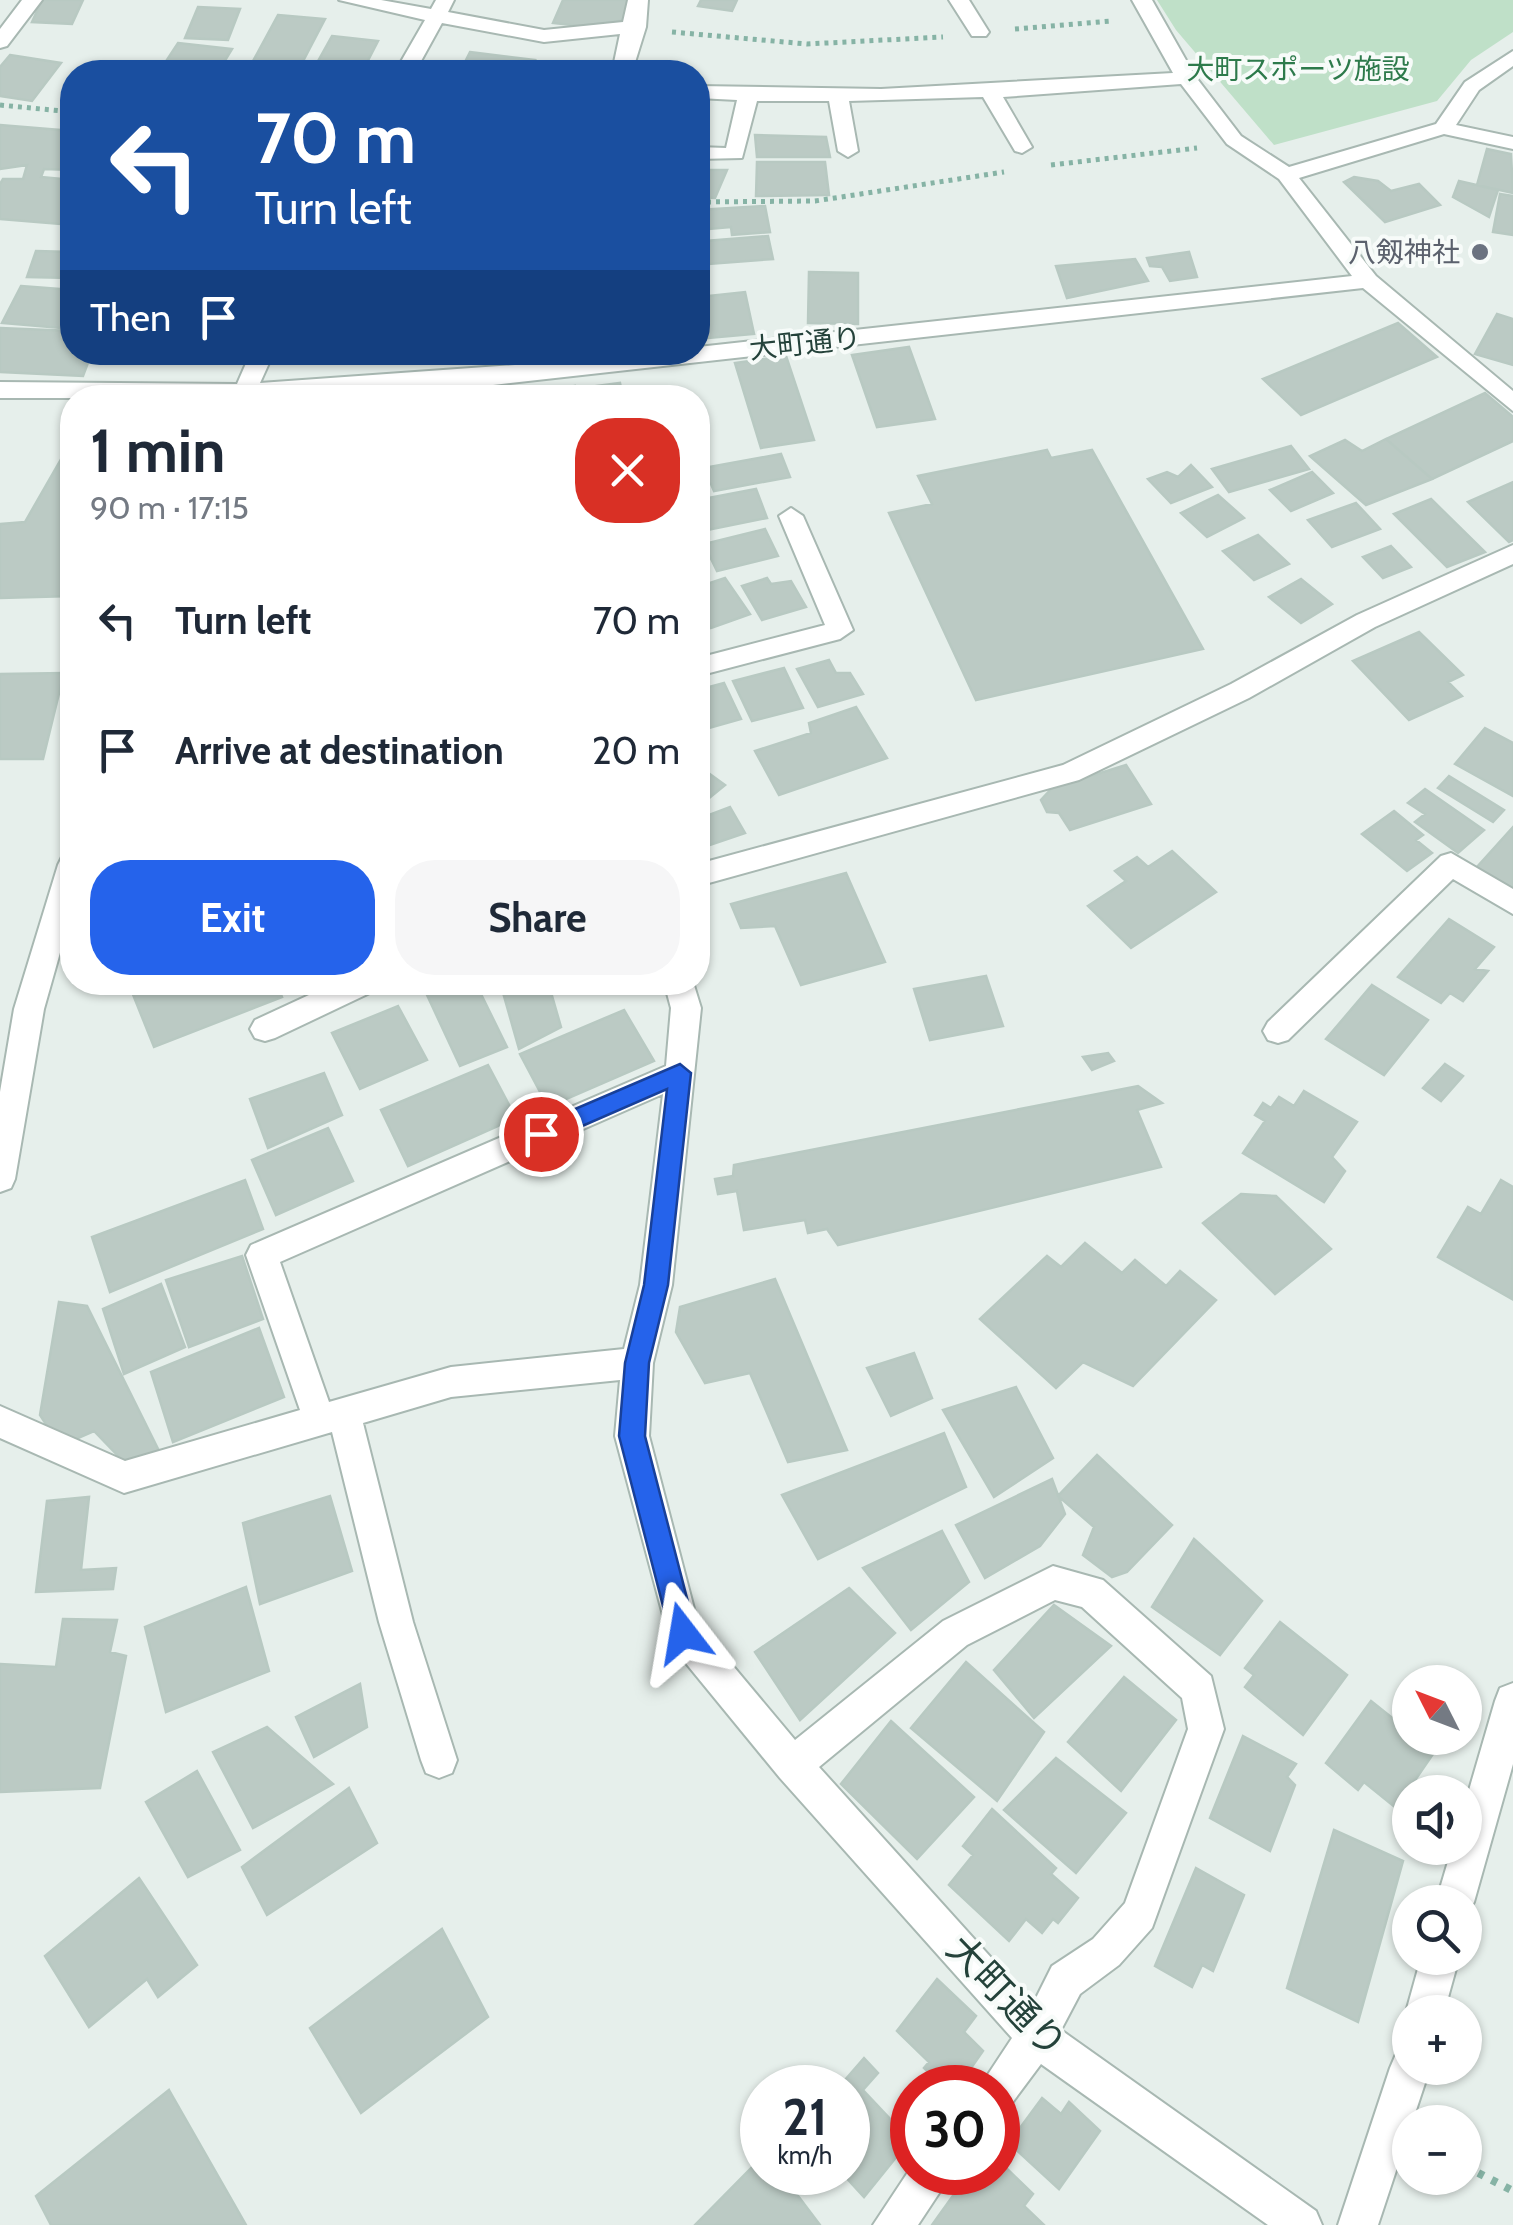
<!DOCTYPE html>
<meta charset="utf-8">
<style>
:root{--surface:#fff;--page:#f6f6f7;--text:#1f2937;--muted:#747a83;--accent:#2563eb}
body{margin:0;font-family:Cabin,"Noto Sans JP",sans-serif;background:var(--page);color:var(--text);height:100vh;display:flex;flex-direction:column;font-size:38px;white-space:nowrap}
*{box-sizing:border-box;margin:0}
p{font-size:32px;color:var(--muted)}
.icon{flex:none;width:55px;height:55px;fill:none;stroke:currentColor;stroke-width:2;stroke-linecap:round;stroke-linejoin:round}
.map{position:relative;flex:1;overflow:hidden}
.sheet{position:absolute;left:60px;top:385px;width:650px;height:610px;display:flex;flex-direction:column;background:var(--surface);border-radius:40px;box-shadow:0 2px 8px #0004}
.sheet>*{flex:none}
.top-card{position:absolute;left:60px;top:60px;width:650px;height:305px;border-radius:40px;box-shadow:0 2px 8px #0004;background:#1a4fa0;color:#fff;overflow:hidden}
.needle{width:65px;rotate:312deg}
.controls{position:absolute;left:1392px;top:1665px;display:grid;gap:20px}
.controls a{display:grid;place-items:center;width:90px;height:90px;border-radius:50%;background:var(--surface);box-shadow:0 2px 8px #0004;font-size:50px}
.speed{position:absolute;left:740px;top:2065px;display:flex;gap:20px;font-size:50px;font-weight:700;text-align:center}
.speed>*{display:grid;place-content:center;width:130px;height:130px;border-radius:50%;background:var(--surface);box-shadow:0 2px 8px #0004;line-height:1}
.speed small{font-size:25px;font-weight:400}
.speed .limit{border:15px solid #d22;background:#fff;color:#111}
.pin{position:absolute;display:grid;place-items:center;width:85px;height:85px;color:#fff;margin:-42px;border:5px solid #fff;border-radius:50%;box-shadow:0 2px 10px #0007}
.me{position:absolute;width:110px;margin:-55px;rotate:346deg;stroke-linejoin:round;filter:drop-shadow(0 0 8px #0008)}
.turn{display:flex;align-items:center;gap:35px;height:210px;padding:0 30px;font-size:45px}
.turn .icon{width:130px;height:130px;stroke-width:2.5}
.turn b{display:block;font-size:70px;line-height:85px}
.then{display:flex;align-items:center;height:95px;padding:0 30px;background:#0003;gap:20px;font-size:38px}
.round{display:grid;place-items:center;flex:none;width:105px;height:105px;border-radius:40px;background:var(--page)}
.head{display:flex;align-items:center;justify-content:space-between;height:170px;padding:0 30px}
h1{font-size:60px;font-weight:700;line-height:75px}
.action{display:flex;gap:20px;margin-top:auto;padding:20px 30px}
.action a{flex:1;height:115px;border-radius:40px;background:var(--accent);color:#fff;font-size:40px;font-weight:700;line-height:115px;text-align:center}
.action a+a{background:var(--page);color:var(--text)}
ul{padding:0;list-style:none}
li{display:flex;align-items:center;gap:30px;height:130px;padding:0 30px}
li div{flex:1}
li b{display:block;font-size:38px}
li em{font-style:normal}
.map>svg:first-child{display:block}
.green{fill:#bfe0c8}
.building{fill:#bbcac4;stroke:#b8c9c2;stroke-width:2.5}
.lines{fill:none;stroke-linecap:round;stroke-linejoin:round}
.minor-casing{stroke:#a8b8b2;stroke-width:4}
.path-far1{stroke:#86b3a5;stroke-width:5;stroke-dasharray:4 5;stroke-linecap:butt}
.path{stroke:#86b3a5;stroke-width:8;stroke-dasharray:6 9;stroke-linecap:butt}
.minor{fill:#fff;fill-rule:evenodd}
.route{fill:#2563eb;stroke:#184099;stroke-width:2.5}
.worship-dot{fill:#6b7280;stroke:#f7fbf9;stroke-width:4}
.labels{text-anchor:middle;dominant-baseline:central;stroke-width:8;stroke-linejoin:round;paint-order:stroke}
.far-park-label{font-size:28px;fill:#2d7a4b;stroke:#f7fbf9}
.far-worship-label{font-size:28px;fill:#5b616d;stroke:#f7fbf9;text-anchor:end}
.far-street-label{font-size:28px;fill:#24423a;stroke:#f7fbf9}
.near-street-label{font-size:38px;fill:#24423a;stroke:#f7fbf9}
</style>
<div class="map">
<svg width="1513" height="2225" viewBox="0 0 1513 2225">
<rect width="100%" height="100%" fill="#e6efeb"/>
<path class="green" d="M1157,0H1513V32L1471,60L1437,101L1274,145L1176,30Z"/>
<path class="building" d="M42,0H83L72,24L32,22Z
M563,0H629L626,20L581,26L553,23Z
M701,0H737L732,11L698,6Z
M198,7L240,9L228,40L185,38Z
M278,15L325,19L300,67L252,63Z
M332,36L378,41L362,72H312Z
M178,43L232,49L218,72H159Z
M470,52L535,60L529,72H460Z
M10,55L61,63L32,101L0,96V67Z
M0,125L72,131V170L44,169L41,177L72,180V225L0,219V184L3,179H23L27,165L0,169Z
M755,135L826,137L830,157H757Z
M1487,149L1511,154L1513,193L1477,185Z
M757,162H825L829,195L756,196Z
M698,170H727L715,198L698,197Z
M1354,177L1378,181L1391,191L1419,184L1440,205L1385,222L1344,182Z
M1459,181L1498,190L1489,217L1453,197Z
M1500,194L1513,196V235L1493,232Z
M765,206L770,232L732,235L731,227L698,230V210Z
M768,236L773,259L709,264L706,241Z
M36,251L72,252V278L27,277Z
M1189,252L1197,277L1170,281L1162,267L1150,266L1147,258Z
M1135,259L1148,281L1067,298L1056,266Z
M809,272L858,273V324L808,323Z
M21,286L72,290V329L2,323Z
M745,292L754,334L698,339V297Z
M1497,314L1513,319V365L1475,354Z
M1398,323L1437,357L1301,415L1263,379Z
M0,328L72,331V352H92L83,376L0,372Z
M909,347L935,419L877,427L852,355Z
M525,352H612L526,362Z
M786,356L814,440L761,448L735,363Z
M620,383L623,398H583L581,388Z
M575,386L579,398L518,396Z
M1485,393L1513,417V441L1432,479L1386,439Z
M1386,439L1432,479L1366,505L1310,456L1345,440L1362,451Z
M71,442L72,596L0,598V524L25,522Z
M1291,446L1309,469L1229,492L1212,469Z
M1047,450L1051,458L1092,450L1203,649L976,700L889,513L932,504L918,476Z
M781,454L790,477L714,491L711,484L698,482V469Z
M1191,465L1212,487L1171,503L1148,479L1167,472L1178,477Z
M1312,472L1333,493L1291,511L1270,490Z
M1513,482V540L1509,542L1468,502Z
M756,489L767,518L707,530L698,500Z
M1218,495L1244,518L1207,537L1181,513Z
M1431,499L1485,552L1447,567L1394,514Z
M1356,503L1380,529L1332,547L1308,520Z
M765,529L778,556L717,571L704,544Z
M1258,535L1289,564L1254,580L1223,551Z
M1391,546L1411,567L1383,578L1363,557Z
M725,578L750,614L711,628L698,607V587Z
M767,578L771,584L791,581L806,607L762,620L742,586Z
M1301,579L1332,604L1301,623L1269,597Z
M1419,632L1463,675L1448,682L1462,696L1409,720L1353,661Z
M829,660L836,673H850L863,694L818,707L797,669Z
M784,668L803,708L752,721L733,681Z
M64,673L43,759H0V674Z
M724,683L741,719L698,731V690Z
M856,707L887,758L779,795L755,751L811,733L809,723Z
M1485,728L1513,743V796L1455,764Z
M703,752L707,772L725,785L698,807V753Z
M1126,765L1151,804L1070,830L1059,813L1047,812L1041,800L1052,788Z
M1449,776L1504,810L1493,822L1438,788Z
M1425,789L1484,830L1458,853L1415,822L1425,814L1408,803Z
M730,807L745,833L698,849V819Z
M1394,811L1423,835L1416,840L1432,853L1407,871L1362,834Z
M1513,827V889L1477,867Z
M1172,851L1216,892L1131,948L1088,906L1126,881L1115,871L1137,857L1148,867Z
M846,873L885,962L801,985L775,926L741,928L731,904Z
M1449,919L1494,947L1475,969L1488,971L1463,1001L1450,993L1441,1003L1398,977Z
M986,976L1003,1026L930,1040L914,989Z
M128,982H276L282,997L154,1047Z
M421,982H475L507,1047L460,1066Z
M500,982H548L561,1027L519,1049Z
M1372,985L1428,1020L1384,1075L1326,1039Z
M398,1006L427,1060L360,1089L332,1033Z
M624,1010L654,1061L548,1107L520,1054Z
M1108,1053L1114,1061L1092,1070L1083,1057Z
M1445,1064L1463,1076L1441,1101L1423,1088Z
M488,1065L516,1118L408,1166L381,1110Z
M324,1073L342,1115L268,1148L250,1099Z
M1138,1086L1162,1103L1137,1110L1161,1167L838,1245L827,1229L808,1233L805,1220L744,1230L737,1191L718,1194L715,1179L733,1176L734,1165Z
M1304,1091L1357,1122L1332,1157L1345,1171L1324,1202L1243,1153L1265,1121L1255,1115L1263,1103L1271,1108L1279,1097L1294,1106Z
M328,1128L353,1181L276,1215L252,1160Z
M245,1180L263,1229L110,1292L92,1237Z
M1501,1180L1513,1187L1512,1299L1438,1257L1468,1207L1481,1214Z
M1241,1194L1276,1196L1331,1249L1275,1294L1203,1223Z
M1085,1243L1122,1273L1135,1260L1166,1286L1180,1271L1216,1300L1133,1386L1083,1362L1056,1388L980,1319L1047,1256L1061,1267Z
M242,1256L263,1319L189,1347L166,1280Z
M775,1279L847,1450L788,1462L750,1373L705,1383L676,1332L680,1307Z
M161,1284L185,1347L124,1374L103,1309Z
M59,1302L87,1306L161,1455L126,1464L94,1431L60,1446L40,1415Z
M259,1328L284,1397L173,1442L151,1372Z
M914,1353L932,1398L891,1416L867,1368Z
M1016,1387L1053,1458L994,1497L943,1410Z
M944,1433L966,1487L818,1559L782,1495Z
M1097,1455L1172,1525L1127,1572L1112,1577L1083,1555L1094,1527L1058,1496Z
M1052,1479L1065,1514L1040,1546L985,1578L956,1525Z
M330,1496L352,1571L260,1604L243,1523Z
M89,1497L81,1570L116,1568L113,1589L36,1592L47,1501Z
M942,1531L969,1582L911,1630L863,1568Z
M1194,1539L1262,1601L1220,1655L1152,1607Z
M246,1587L269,1671L166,1712L145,1627Z
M849,1588L895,1633L800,1720L755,1652Z
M1054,1605L1111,1646L1034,1718L994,1670Z
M63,1619L117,1620L110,1652L126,1656L100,1788L0,1792V1664L56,1667Z
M1280,1622L1347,1675L1303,1735L1245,1687L1254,1675L1245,1668Z
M966,1662L1044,1732L997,1801L911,1728Z
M1124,1677L1176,1720L1121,1791L1068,1742Z
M360,1684L367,1727L314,1757L296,1717Z
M1371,1701L1410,1732V1738H1417L1435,1751L1396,1808L1364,1782L1358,1790L1326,1763Z
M891,1721L974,1797L917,1859L841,1784Z
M267,1727L333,1784L253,1828L213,1752Z
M1243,1736L1296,1764L1287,1777L1295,1785L1270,1851L1210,1818Z
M1056,1758L1126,1813L1076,1873L1004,1810Z
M197,1771L240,1850L188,1877L146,1802Z
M349,1788L377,1843L267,1915L242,1867Z
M992,1809L1056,1868L1051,1874L1078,1898L1058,1923L1053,1919L1042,1933L1026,1919L1009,1941L949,1885L973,1855L963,1846Z
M1334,1830L1403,1861L1358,2022L1287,1988Z
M1196,1868L1244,1895L1213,1971L1202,1965L1192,1987L1155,1966Z
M139,1878L197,1965L158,1997L147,1979L89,2027L45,1956Z
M442,1929L488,2017L361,2113L310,2028Z
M937,1979L976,2016L964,2032L983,2051L957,2088H944L924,2068L929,2062L897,2031Z
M864,2058L878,2073L863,2090L910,2140L864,2197L841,2172H848V2088H838Z
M169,2090L246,2225H51L36,2196Z
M1042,2098L1061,2114L1069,2102L1100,2131L1059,2189L1009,2143Z
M762,2157V2172H780L820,2225H695Z
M998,2160L1033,2194L1024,2206L1044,2225H932L970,2172H998Z"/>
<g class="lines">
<defs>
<path id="minor" d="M22,0H42L7,46L0,48V29Z
M339,0H381L431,9L436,0H454L448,12L544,30L623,22L628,0H648L646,27L632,72H612L620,34L544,42L442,23L415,72H395L425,20Z
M949,0H969L989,32L986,36H972Z
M1132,0H1152L1195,76L1241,136L1289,167L1436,124L1465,82L1513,51V66L1479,90L1456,125L1513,137V149L1444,134L1299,178L1376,276L1513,391V411L1363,288L493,385L279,398H0V382L237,384L251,352H274L260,383L698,352V347L1352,276L1279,179L1227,144L1181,84L1003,97L1032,147L1022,153L1015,151L983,97L849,101L858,151L848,157L838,151L829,101H757L742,158L698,159V147L726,148L737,100L698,98V86L881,89L1173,73Z
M791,508L803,516L853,630L840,639L698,676V658L825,625L779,516Z
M1513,545V564L1375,627L1249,698L1079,780L698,886V864L1063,765L1231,684L1357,615Z
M1451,853L1513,889V914L1453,879L1288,1040L1278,1043L1268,1040L1263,1031L1268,1022L1441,856Z
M72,854V910L44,1009L15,1179L11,1188L0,1192V1092L14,1009L58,865L62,857Z
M337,982H380L376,990L275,1038L265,1041L255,1038L250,1029L255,1020Z
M664,982H693L701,1008L672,1285L653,1363L649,1436L698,1624L795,1740L943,1621L1053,1566L1103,1580L1211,1676L1224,1729L1152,1928L1119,1965L1080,1994L1061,2030L1316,2211L1322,2225H1268L1041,2064L1012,2103L998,2109V2088H979L1012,2038L780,1778L671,1645L615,1436L620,1380L451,1397L363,1423L413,1622L457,1760L452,1773L439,1778L426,1773L421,1760L379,1622L332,1432L124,1493L0,1438V1406L125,1461L300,1410L246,1255L251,1245L666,1066L671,1008ZM663,1094L640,1285L624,1349L451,1367L329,1402L280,1262ZM1055,1600L1082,1607L1182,1698L1188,1729L1125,1903L1093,1939L1052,1966L1033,2004L819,1767L967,1645Z
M1513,1683V1764L1474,1902L1465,1917V1902H1436L1452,1848H1465V1804L1495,1701L1500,1688Z
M1421,1958H1459L1444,2012H1410V2022L1406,2012Z
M1410,2048V2068H1430L1378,2225H1338L1390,2068L1396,2054Z
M912,2166V2172H953L918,2225H873Z"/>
</defs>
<use href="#minor" class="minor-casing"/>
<path class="path-far1" d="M1015,29L1112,21
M672,32L807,44L943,37
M0,105L72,112
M1051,165L1197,148
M698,202L815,201L1004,172"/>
<path class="path" d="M1465,2166L1513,2191"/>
<use href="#minor" class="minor"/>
</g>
<path class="route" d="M680,1064L691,1073L668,1285L649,1363L645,1436L696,1633L692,1643L683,1646L674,1643L670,1633L619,1436L625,1363L644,1285L667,1089L541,1144L529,1134L533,1127Z"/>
<circle class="worship-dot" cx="1480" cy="252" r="10"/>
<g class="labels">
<g class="far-park-label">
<text x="1298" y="69">大町スポーツ施設</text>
</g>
<g class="far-worship-label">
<text x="1460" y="252">八剱神社</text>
</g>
<g class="far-street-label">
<text transform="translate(805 343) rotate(-6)">大町通り</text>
</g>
<g class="near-street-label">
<text transform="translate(1007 1996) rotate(46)">大町通り</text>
</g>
</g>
</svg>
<div class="controls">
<a><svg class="needle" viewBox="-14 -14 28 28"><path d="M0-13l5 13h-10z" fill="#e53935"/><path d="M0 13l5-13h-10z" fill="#747a83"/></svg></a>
<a><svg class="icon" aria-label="sound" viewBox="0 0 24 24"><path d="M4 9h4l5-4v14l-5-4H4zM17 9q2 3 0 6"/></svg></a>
<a><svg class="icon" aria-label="search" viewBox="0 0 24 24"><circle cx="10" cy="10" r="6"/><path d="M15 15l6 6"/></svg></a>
<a>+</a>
<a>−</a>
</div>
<div class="speed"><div>21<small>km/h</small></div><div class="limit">30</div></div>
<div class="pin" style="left:541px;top:1134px;background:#d93025"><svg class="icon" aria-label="arrive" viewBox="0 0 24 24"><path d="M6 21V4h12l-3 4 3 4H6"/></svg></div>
<svg class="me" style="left:683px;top:1633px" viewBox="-20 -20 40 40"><path d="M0-17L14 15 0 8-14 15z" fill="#2563eb" stroke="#fff" stroke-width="4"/></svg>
<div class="top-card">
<div class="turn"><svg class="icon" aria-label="left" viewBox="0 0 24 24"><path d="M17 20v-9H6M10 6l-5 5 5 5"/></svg><div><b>70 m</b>Turn left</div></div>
<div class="then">Then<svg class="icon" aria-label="arrive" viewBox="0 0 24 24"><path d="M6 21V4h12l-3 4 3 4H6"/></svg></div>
</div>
<section class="sheet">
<div class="head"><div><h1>1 min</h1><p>90 m · 17:15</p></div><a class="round" style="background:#d93025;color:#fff"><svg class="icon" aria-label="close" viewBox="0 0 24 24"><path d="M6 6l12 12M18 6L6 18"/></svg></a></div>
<ul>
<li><svg class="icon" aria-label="left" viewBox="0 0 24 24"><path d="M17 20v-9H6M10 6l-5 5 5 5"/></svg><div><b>Turn left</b></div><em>70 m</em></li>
<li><svg class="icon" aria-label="arrive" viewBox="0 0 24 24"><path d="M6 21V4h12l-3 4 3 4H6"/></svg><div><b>Arrive at destination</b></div><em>20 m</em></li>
</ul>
<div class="action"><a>Exit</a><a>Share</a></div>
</section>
</div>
